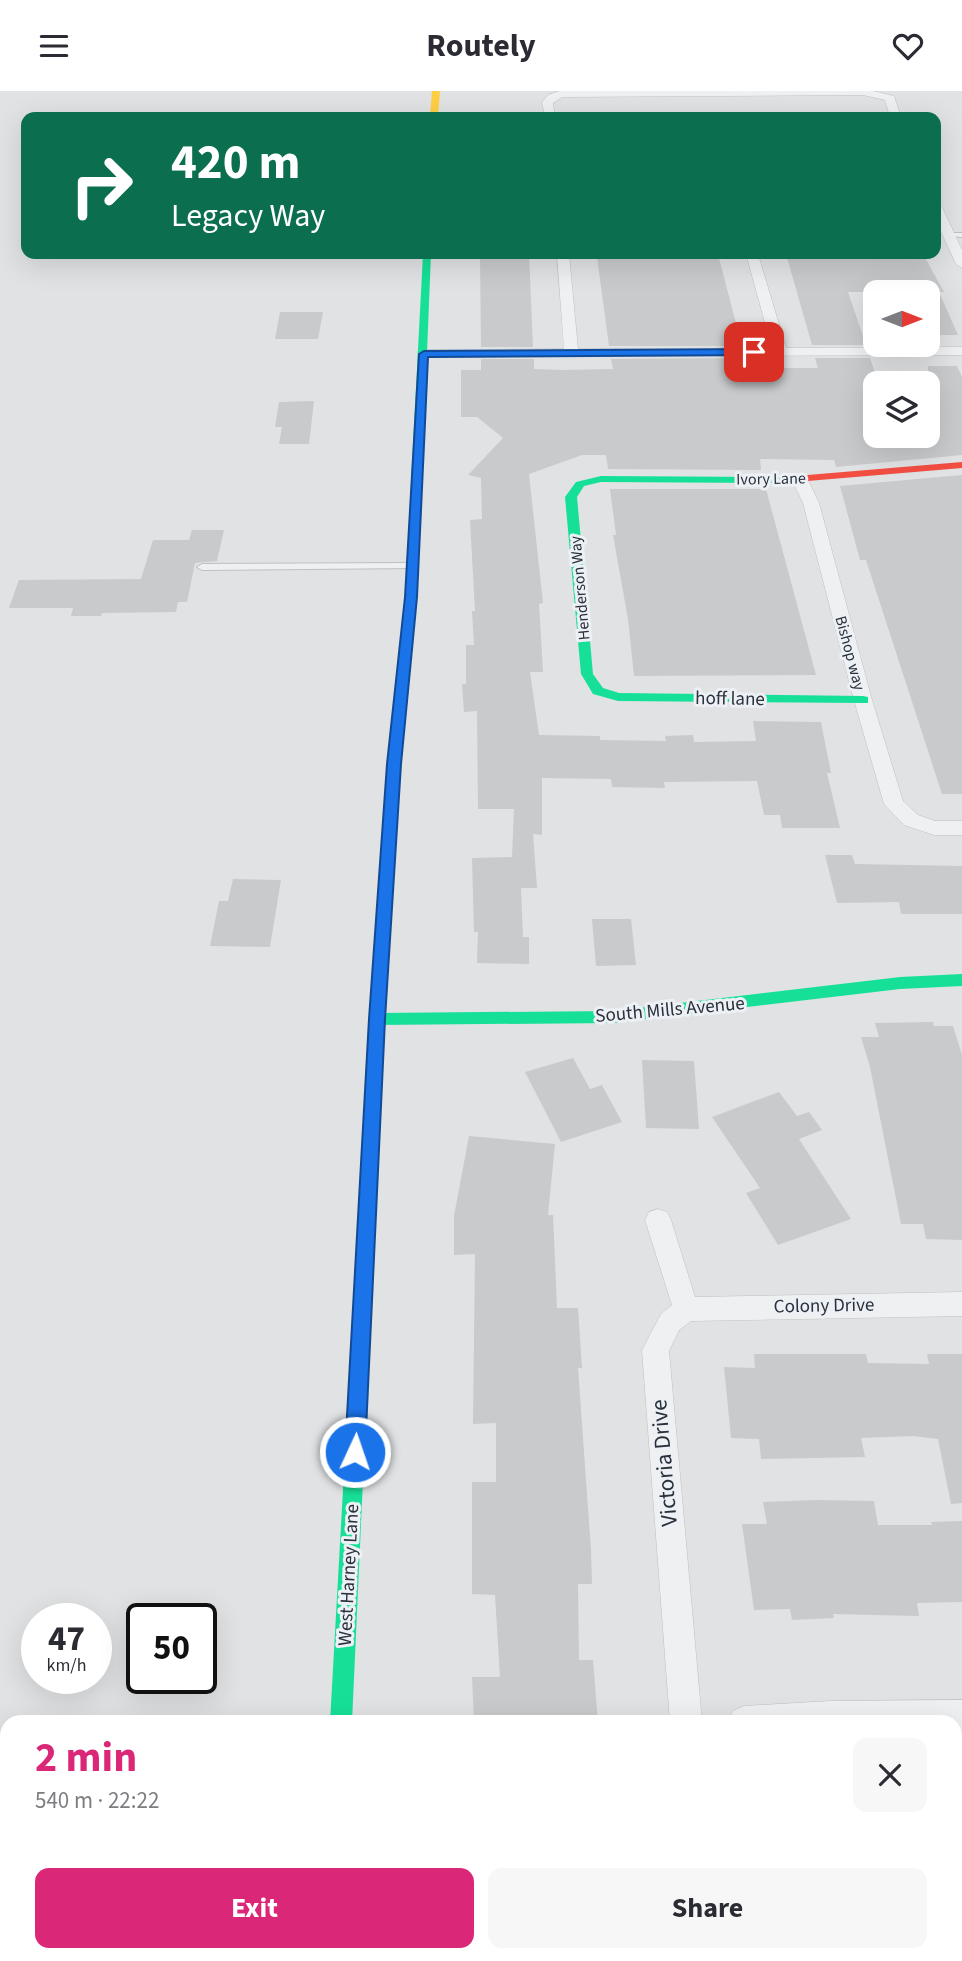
<!DOCTYPE html>
<meta charset="utf-8">
<style>
:root{--surface:#fff;--page:#f7f7f7;--text:#2b2b33;--muted:#7c7c81;--accent:#db2777}
body{margin:0;font-family:"Source Sans 3",sans-serif;background:var(--page);color:var(--text);height:100vh;display:flex;flex-direction:column;font-size:26px;white-space:nowrap}
*{box-sizing:border-box;margin:0}
p{font-size:23px;color:var(--muted)}
.icon{flex:none;width:38px;height:38px;fill:none;stroke:currentColor;stroke-width:2;stroke-linecap:round;stroke-linejoin:round}
.map{position:relative;flex:1;overflow:hidden}
.details{position:absolute;left:0px;top:1624px;width:962px;height:247px;display:flex;flex-direction:column;background:var(--surface);border-radius:21px 21px 0 0;box-shadow:0 7px 28px #0002}
.details>*{flex:none}
.top-card{position:absolute;left:21px;top:21px;width:920px;height:147px;border-radius:14px;box-shadow:0 7px 28px #0002;background:#0b6e4f;color:#fff;overflow:hidden}
.needle{width:46px;rotate:90deg}
.fabs{position:absolute;left:863px;top:189px;display:grid;gap:14px}
.fabs a{display:grid;place-items:center;width:77px;height:77px;border-radius:14px;background:var(--surface);box-shadow:0 7px 28px #0002;font-size:35px}
.speed{position:absolute;left:21px;top:1512px;display:flex;gap:14px;font-size:35px;font-weight:700;text-align:center}
.speed>*{display:grid;place-content:center;width:91px;height:91px;border-radius:50%;background:var(--surface);box-shadow:0 7px 28px #0002;line-height:1}
.speed small{font-size:18px;font-weight:400}
.speed .limit{border:4px solid #111;border-radius:10px;background:#fff;color:#111}
.pin{position:absolute;display:grid;place-items:center;width:60px;height:60px;color:#fff;margin:-30px;border-radius:14px;box-shadow:0 4px 10px #0006}
.me{position:absolute;width:77px;margin:-38px;rotate:3deg;stroke-linejoin:round;filter:drop-shadow(0 0 5px #0008)}
.turn{display:flex;align-items:center;gap:24px;height:147px;padding:0 35px;font-size:32px}
.turn .icon{width:91px;height:91px;stroke-width:2.5}
.turn b{display:block;font-size:49px;line-height:60px}
.round{display:grid;place-items:center;flex:none;width:74px;height:74px;border-radius:14px;background:var(--page)}
.summary{display:flex;align-items:center;justify-content:space-between;height:119px;padding:0 35px}
h1{font-size:42px;font-weight:700;line-height:52px;color:var(--accent)}
.cta{display:flex;gap:14px;margin-top:auto;padding:14px 35px}
.cta a{flex:1;height:80px;border-radius:14px;background:var(--accent);color:#fff;font-size:28px;font-weight:700;line-height:80px;text-align:center}
.cta a+a{background:var(--page);color:var(--text)}
header{display:flex;justify-content:space-between;align-items:center;height:91px;padding:0 35px;background:var(--surface);font-size:32px;font-weight:700}
.map>svg:first-child{display:block}
.building{fill:#c8cacc}
.lines{fill:none;stroke-linecap:round;stroke-linejoin:round}
.lane-casing{stroke:#bec0c2;stroke-width:2}
.street-casing{stroke:#bec0c2;stroke-width:1}
.lane{fill:#eff0f1;fill-rule:evenodd}
.street{fill:#eff0f1;fill-rule:evenodd}
.fast{fill:#16e098;fill-rule:evenodd}
.slow{fill:#ffcf43;fill-rule:evenodd}
.jam{fill:#f24e42;fill-rule:evenodd}
.route{fill:#1a73e8;stroke:#114b97;stroke-width:2}
.labels{text-anchor:middle;dominant-baseline:central;stroke-width:6;stroke-linejoin:round;paint-order:stroke}
.far-street-label{font-size:16px;fill:#29313b;stroke:#edf0f4}
.street-label{font-size:19px;fill:#29313b;stroke:#edf0f4}
.near-street-label{font-size:23px;fill:#29313b;stroke:#edf0f4}
</style>
<header><svg class="icon" aria-label="menu" viewBox="0 0 24 24"><path d="M4 6h16M4 12h16M4 18h16"/></svg>Routely<svg class="icon" aria-label="heart" viewBox="0 0 24 24"><path d="M12 20l-8-8c-3-5 5-10 8-4 3-6 11-1 8 4z"/></svg></header>
<div class="map">
<svg width="962" height="1870" viewBox="0 0 962 1870">
<rect width="100%" height="100%" fill="#e0e2e4"/>
<path class="building" d="M480,163H529L533,256H481Z
M786,163H923L944,201H939L958,244H928V201H848L866,254H812Z
M597,166L719,167L742,255H609Z
M280,221H323L318,248H275Z
M746,267L748,277H818L815,267H870L875,282V345H928V275H957L962,286V364L836,376L834,369L760,368L761,379L608,378L606,364H582L529,383L543,512L539,513L543,581H530L539,644L600,645V649L666,650L665,645L693,644L694,651L756,650L753,630L821,631L831,682H827L840,737H782L780,724H764L757,690L664,691L665,697L612,696L611,688L542,687V744L533,743L537,797H521L523,846H529V873L477,872L478,841H474L472,767L512,766L514,718H478L477,620L464,621L462,593H466V554H474L472,520H475L470,429L482,428L481,387L468,384L503,347L477,326H461V279H481V268H534V278L562,279L613,278L611,268Z
M314,310L309,353H279L282,336H275L279,311Z
M962,384V703H942L866,469H860L840,395Z
M610,398H766L816,584L634,585L628,528L613,444H616Z
M192,439H224L217,470L195,472L187,511H178L176,521L102,522L101,525H71L73,517H9L19,489L141,488L153,449H189Z
M825,764H852L855,773L962,775V823H901L899,811L837,812Z
M233,788L281,789L270,856L210,855L219,810H228Z
M592,828H631L636,874L596,875Z
M933,931L934,935H953L962,964V1149L926,1148L923,1133H901L870,976L861,946H879L875,932Z
M573,967L590,998L602,994L622,1031L561,1051L525,981Z
M642,969L694,970L699,1038L646,1037Z
M779,1001L797,1025L809,1021L822,1039L799,1048L851,1128L778,1154L746,1102L760,1097L712,1026Z
M469,1045L555,1053L548,1124H553L557,1217H578L582,1277H578L591,1459L592,1493H578L579,1569H593L598,1631H474L472,1586H500L495,1504L472,1503V1391H496V1332L473,1333L475,1163L454,1164V1125Z
M754,1263H866L868,1272L929,1273L927,1263H962V1412L951,1413L938,1348L913,1345L861,1347L865,1366L761,1368L759,1348L731,1347L724,1276L755,1277Z
M817,1409L874,1410L878,1434H932L931,1431L962,1430V1511L917,1512L919,1525L833,1523L834,1527L792,1529L790,1518L754,1519L742,1433H767L763,1411Z"/>
<g class="lines">
<defs>
<path id="lane" d="M949,142H962V146L947,145L946,144Z
M412,472L415,473V477L202,479L197,476L202,473Z"/>
<path id="street" d="M560,0H873L894,5L901,26H890L885,9L863,4L562,6L553,12L555,26H545L542,11L548,4Z
M936,112L942,116L962,159V177L956,173L936,130Z
M557,163H569L578,258L772,257L746,163H758L786,257L962,256V264L418,266V260L423,259L564,258Z
M800,384L808,389L819,412L872,609L903,710L918,724L935,730H962V744H934L904,734L884,713L854,609L803,412L792,389Z
M658,1118L667,1121L671,1129L695,1206L962,1201V1225L691,1230L679,1239L669,1260L702,1631H670L642,1259L661,1223L672,1214L645,1129L649,1121Z
M962,1609V1641H956V1631H728L733,1620L744,1615L831,1610Z
M687,1864H721L722,1870H688Z"/>
</defs>
<use href="#lane" class="lane-casing"/>
<use href="#street" class="street-casing"/>
<use href="#lane" class="lane"/>
<use href="#street" class="street"/>
<path class="fast" d="M423,163H431L417,506L401,673L393,800L386,805L379,800L387,673L405,506Z
M601,385L784,386L789,389L784,392L601,391L584,395L577,406L593,583L603,597L619,602L863,605L868,606V612L618,610L593,603L581,583L565,406L576,391Z
M962,883V895L900,898L613,932L377,934L371,932L369,928L371,924L377,922L613,920L900,886Z
M370,1052L376,1054L378,1059L352,1631H330L362,1059L364,1054Z"/>
<path class="slow" d="M432,0H440L438,26H430Z"/>
<path class="jam" d="M962,371V377L784,392L779,389L784,386Z
M386,795L393,800L378,1059L376,1064L370,1066L364,1064L362,1059L379,800Z
M317,1864H341L340,1870H316Z"/>
</g>
<path class="route" d="M754,258L757,259V264L428,266L417,506L401,673L385,928L365,1361L362,1367L355,1370L348,1367L345,1361L369,928L387,673L405,506L419,263L424,260Z"/>
<g class="labels">
<g class="far-street-label">
<text transform="translate(771 388) rotate(-1)">Ivory Lane</text>
<text transform="translate(580 497) rotate(-95)">Henderson Way</text>
<text transform="translate(850 562) rotate(75)">Bishop way</text>
</g>
<g class="street-label">
<text transform="translate(730 608) rotate(1)">hoff lane</text>
<text transform="translate(670 919) rotate(-5)">South Mills Avenue</text>
<text transform="translate(824 1215) rotate(-1)">Colony Drive</text>
<text transform="translate(349 1484) rotate(-87)">West Harney Lane</text>
</g>
<g class="near-street-label">
<text transform="translate(664 1372) rotate(-95)">Victoria Drive</text>
</g>
</g>
</svg>
<div class="fabs">
<a><svg class="needle" viewBox="-14 -14 28 28"><path d="M0-13l5 13h-10z" fill="#e53935"/><path d="M0 13l5-13h-10z" fill="#7c7c81"/></svg></a>
<a><svg class="icon" aria-label="layers" viewBox="0 0 24 24"><path d="M12 4l9 5-9 5-9-5zM3 14l9 5 9-5"/></svg></a>
</div>
<div class="speed"><div>47<small>km/h</small></div><div class="limit">50</div></div>
<div class="pin" style="left:754px;top:261px;background:#d93025"><svg class="icon" aria-label="arrive" viewBox="0 0 24 24"><path d="M6 21V4h12l-3 4 3 4H6"/></svg></div>
<svg class="me" style="left:355px;top:1361px" viewBox="-20 -20 40 40"><circle r="17" fill="#1a73e8" stroke="#fff" stroke-width="3"/><path d="M0-11L8 9 0 5-8 9z" fill="#fff"/></svg>
<div class="top-card">
<div class="turn"><svg class="icon" aria-label="right" viewBox="0 0 24 24"><path d="M7 20v-9h11M14 6l5 5-5 5"/></svg><div><b>420 m</b>Legacy Way</div></div>
</div>
<section class="details">
<div class="summary"><div><h1>2 min</h1><p>540 m · 22:22</p></div><a class="round"><svg class="icon" aria-label="close" viewBox="0 0 24 24"><path d="M6 6l12 12M18 6L6 18"/></svg></a></div>
<div class="cta"><a>Exit</a><a>Share</a></div>
</section>
</div>
